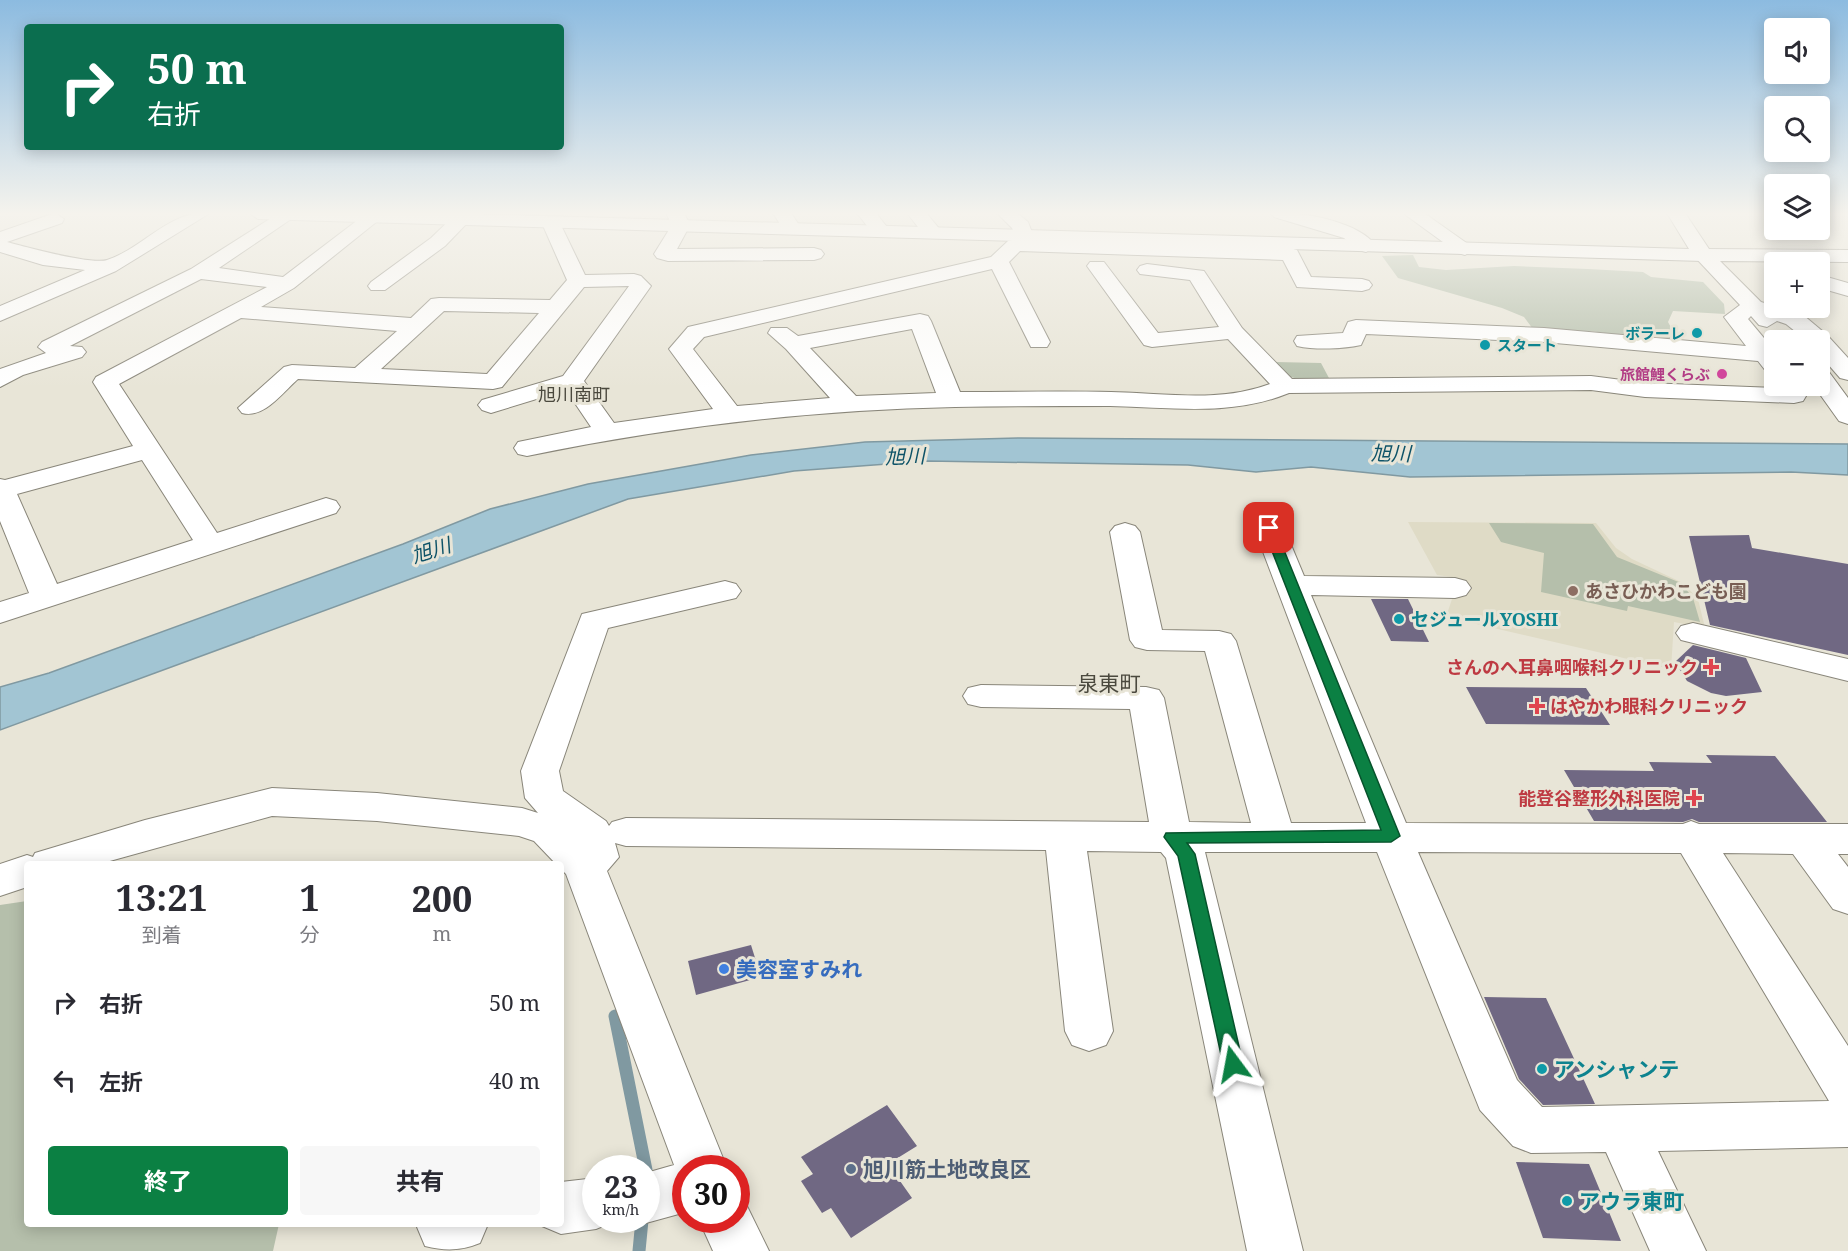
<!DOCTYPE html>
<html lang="ja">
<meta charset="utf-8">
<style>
:root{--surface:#fff;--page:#f7f7f7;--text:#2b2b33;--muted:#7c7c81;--accent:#0b8043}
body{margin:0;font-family:"Noto Serif","Noto Sans JP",serif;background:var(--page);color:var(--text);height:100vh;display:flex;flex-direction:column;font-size:22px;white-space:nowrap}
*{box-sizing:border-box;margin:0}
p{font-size:20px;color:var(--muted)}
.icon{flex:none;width:33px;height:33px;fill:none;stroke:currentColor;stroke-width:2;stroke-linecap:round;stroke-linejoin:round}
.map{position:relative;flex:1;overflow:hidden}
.drawer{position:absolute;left:24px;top:861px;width:540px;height:366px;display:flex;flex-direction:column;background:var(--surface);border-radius:6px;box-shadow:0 3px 15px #0003}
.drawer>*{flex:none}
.hud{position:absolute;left:24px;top:24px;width:540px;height:126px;border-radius:6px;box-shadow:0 3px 15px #0003;background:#0b6e4f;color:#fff;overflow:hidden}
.fabs{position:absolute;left:1764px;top:18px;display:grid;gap:12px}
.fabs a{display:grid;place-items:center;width:66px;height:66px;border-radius:6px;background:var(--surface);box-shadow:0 3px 15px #0003;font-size:30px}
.speed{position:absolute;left:582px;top:1155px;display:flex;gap:12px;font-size:30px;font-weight:700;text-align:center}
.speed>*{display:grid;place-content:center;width:78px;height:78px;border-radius:50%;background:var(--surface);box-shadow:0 3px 15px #0003;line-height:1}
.speed small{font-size:15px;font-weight:400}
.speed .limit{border:9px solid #d22;background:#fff;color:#111}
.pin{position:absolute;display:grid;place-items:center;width:51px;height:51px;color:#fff;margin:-26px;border-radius:12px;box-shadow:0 3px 9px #0006}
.me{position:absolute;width:66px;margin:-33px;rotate:347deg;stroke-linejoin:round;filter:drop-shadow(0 0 4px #0008)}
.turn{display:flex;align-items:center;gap:21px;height:126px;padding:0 24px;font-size:27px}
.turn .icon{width:78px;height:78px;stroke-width:2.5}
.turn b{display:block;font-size:42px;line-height:51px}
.eta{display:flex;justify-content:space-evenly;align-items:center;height:102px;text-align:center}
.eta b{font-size:36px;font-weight:700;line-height:42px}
.button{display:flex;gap:12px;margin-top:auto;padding:12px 24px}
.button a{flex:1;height:69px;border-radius:6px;background:var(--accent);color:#fff;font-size:24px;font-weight:700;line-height:69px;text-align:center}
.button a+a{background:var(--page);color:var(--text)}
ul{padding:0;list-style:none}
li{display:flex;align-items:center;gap:18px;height:78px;padding:0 24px}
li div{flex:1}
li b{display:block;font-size:22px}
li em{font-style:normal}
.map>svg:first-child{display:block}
.built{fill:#dfdbc6}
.green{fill:#b5bfab}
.water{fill:#a2c5d3;stroke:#8099a1;stroke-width:1.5}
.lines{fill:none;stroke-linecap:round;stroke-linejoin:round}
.stream{stroke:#8099a1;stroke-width:13}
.building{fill:#706883}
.minor-casing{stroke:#89867a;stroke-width:2}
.major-casing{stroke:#89867a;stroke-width:2}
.minor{fill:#fff;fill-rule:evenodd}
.major{fill:#fff;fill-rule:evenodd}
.route{fill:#0b8043;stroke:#07532c;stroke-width:1.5}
.culture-dot{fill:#0f9aa8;stroke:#e8e5d7;stroke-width:2}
.hotel-dot{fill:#d1479c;stroke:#e8e5d7;stroke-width:2}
.education-dot{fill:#8d6e63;stroke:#e8e5d7;stroke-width:2}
.health-dot{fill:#e0444e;stroke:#e8e5d7;stroke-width:2}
.shop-dot{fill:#3f7fe0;stroke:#e8e5d7;stroke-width:2}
.service-dot{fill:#5c6f8a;stroke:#e8e5d7;stroke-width:2}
.labels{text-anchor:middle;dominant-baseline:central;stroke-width:6;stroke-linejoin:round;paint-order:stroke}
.far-culture-label{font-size:15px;font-weight:bold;fill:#0d838f;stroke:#e8e5d7;text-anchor:end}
.far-hotel-label{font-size:15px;font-weight:bold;fill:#b23c85;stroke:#e8e5d7;text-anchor:end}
.far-quarter-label{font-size:18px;fill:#4b493e;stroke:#e8e5d7}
.education-label{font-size:18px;font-weight:bold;fill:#785e54;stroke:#e8e5d7;text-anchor:start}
.culture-label{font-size:18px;font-weight:bold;fill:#0d838f;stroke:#e8e5d7;text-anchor:start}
.health-label{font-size:18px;font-weight:bold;fill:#be3a42;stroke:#e8e5d7;text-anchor:end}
.water-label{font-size:20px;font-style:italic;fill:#0e5368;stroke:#e8e5d7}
.quarter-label{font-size:21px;fill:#4b493e;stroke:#e8e5d7}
.near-shop-label{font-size:21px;font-weight:bold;fill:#366cbe;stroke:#e8e5d7;text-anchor:start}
.near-culture-label{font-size:21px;font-weight:bold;fill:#0d838f;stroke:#e8e5d7;text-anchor:start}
.near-service-label{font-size:21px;font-weight:bold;fill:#4e5e75;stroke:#e8e5d7;text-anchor:start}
</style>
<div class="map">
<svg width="1848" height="1251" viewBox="0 0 1848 1251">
<rect width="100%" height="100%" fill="#e8e5d7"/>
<path class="built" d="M1408,522L1596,523L1616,548L1632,559L1683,583L1698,599L1705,628L1674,622L1671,669L1446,617L1459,578L1437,575Z"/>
<path class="green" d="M1413,255L1419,267L1446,270L1514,266L1588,269L1643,272L1651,277L1703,282L1724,304L1725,314L1673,311L1668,322L1680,344L1591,331L1555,333L1533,329L1524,317L1502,308L1398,278L1382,256Z
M1276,362L1321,363L1330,380H1301L1281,374Z
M1489,523L1593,524L1617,557L1681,583L1693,598L1700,622L1628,606L1627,611L1541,592L1544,553L1501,542Z
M27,901V1224H279L273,1251H0V905Z"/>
<path class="water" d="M1019,438L1848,444V475L1791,472L1410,477L1311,467L1256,472L1188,465L927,461L794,471L628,499L0,730V687L49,673L403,544L490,509L588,484L751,455L865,442Z"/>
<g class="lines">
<path class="stream" d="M615,1016L646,1170
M639,1251L642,1220"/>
</g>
<path class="building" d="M1749,535L1752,548L1848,564V655L1710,625L1689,536Z
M1371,599H1408L1429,642L1391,641Z
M1693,645L1746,658L1762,692L1726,696L1711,693L1687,681L1675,662Z
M1466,687L1586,688L1610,725L1486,724Z
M1706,755L1775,756L1827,822H1699L1692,819L1683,822L1594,821L1564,770L1654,771L1649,762L1712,763Z
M751,945L761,977L696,995L688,961Z
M1484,997L1546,998L1595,1104L1543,1105L1519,1079Z
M887,1105L917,1146L888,1164L912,1198L851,1238L831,1208L822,1213L801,1181L813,1174L801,1157Z
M1516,1162L1589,1164L1621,1241L1543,1238Z"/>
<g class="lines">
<defs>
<path id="minor" d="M55,213L64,219L62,223L7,242C26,247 91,265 107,260C144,248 169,210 210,213L116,271L0,321V306L85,270L43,265L0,252V232Z
M279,213H300L219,268L283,277L367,213H384L385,215L294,288L261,307L411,318L431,299L439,298L550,300L567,280L541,221L543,217H557L585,275L634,274L641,276L651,286L584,381L614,423L713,409L669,349L688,327L991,257L1008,241L1017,239L1012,228L997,213H1017L1028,222L1033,235L1028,240L1290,248L1297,250L1311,277L1362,279L1369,281L1372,285L1369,289L1362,291L1297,287L1283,260L1020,251L1009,262L1050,342L1047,347H1031L992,269L704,337L693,349L737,406L830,398L786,349L768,333L771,328H787L798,336L920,314L928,316L931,321L960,392C1011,392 1061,391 1111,392C1164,393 1220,403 1270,384L1228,339L1152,347L1144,345L1087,266L1090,262H1104L1158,333L1219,327L1190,280L1140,274L1137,270L1140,266L1147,264L1204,271L1242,328L1292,379L1591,376L1645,383L1776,388L1775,386H1799L1806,396L1803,401L1794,403L1645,397L1591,390L1289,393C1231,417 1171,407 1110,406C1058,406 1007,406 955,407C811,410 668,427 527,456L518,454L514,448L518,442L591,427L566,390L491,413L482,410L478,405L482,400L563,376L629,286L584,287L502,387L493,389L298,379C282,393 264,419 242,413L238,408L284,367L292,365L355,368L397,331L241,318L119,384L217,533L326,498L336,501L340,507L336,513L0,623V602L29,593L0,521V479L5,480L133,446L93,382L96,377L267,287L201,279L70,346L82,347L86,352L82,357L23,375L0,387V369L46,353L38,347L42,342L191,269ZM444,311L539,313L487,374L381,369ZM912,329L936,393L856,396L810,348ZM142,460L193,540L57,584L17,494Z
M464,213L472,218L445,246L385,290H371L368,286L371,282L431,238L456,214Z
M666,213H684L690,225L677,249L814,248L821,250L824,254L821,258L814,260L668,261L657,258L654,254L672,225Z
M773,213H791L801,228L799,232H785Z
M857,213H876L890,231L881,237L874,235Z
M907,213H926L942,232L932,238L925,236Z
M1271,213C1299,211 1359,221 1376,246L1366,252L1359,250L1344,238L1274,217Z
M1403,213H1424L1475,249L1465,255L1458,253Z
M1703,249L1848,250V262L1720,261L1761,302L1802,314L1827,335L1848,358V380L1840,378L1820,355V340H1806L1786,324L1777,321L1767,327L1759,325L1751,316L1748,319L1774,350V372L1765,370L1758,361L1544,342L1366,334L1361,345C1343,349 1315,350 1297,346L1294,341L1297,336L1343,333L1348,322L1356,320L1544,328L1746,346L1724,317L1740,305L1693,255L1696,251Z
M1820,275L1848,283V296L1820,288Z
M1820,370L1829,372L1848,398V424L1839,421L1814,386H1820Z
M1269,519L1279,522L1284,528L1304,576L1455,578L1466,581L1471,588L1466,595L1455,598L1311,595L1406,823L1683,824L1691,821L1699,824H1848V854H1838L1848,867V914L1833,909L1793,854L1723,853L1848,1046V1147L1658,1151L1706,1251H1650L1606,1152L1531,1153L1513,1146L1480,1110L1377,852H1205L1303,1251H1247L1166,858L1161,852L1087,851L1113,1031L1106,1045L1089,1051L1072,1045L1065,1031L1046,850L626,846L615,843L619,857L607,871L727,1168H686V1212L646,1223L636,1220H646V1173L674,1165L566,874L561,869V864H556L534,841L519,836L377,821L272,816L99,864H27V887L0,896V864L27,855L33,857L35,853L145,820L272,788L377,793L522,808L538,813L525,798L521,771L582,614L725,581L736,584L741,591L736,598L608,628L559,771L563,791L606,821L609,826L612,822L626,818L1149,822L1130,709L981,707L968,704L963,696L968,688L981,685L1146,687L1159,690L1164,698L1189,822L1251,823L1205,651L1147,650L1135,647L1130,640L1110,532L1115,526L1125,523L1135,526L1140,532L1162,630L1219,631L1231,634L1236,641L1291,823H1366L1254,528L1259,522ZM1418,852L1681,853L1829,1101L1542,1107L1517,1080Z
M1693,623L1848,659V681L1681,640L1676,633L1681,626Z
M596,1178V1220L615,1221L596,1229L561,1234L542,1226L541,1224H561V1182Z
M736,1198L745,1202L769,1251H713L699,1220H736Z
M418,1224H488L480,1243C460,1251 445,1251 425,1246L417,1227Z"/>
<path id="major" d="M249,213H438L1689,249L1667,213H1685L1713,255L1710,259L1703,261L258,219Z"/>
</defs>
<use href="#minor" class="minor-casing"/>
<use href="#major" class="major-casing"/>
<use href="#minor" class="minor"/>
<use href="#major" class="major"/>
</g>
<linearGradient id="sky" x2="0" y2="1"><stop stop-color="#8cbbe0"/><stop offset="0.55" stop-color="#f5f3ed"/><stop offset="1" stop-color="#f5f3ed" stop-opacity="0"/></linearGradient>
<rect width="1848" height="388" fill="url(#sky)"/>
<path class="route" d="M1269,525L1275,528L1400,836L1391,842L1187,843L1195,854L1243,1064L1240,1071L1233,1073L1226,1071L1223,1064L1178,856L1164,837L1166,833L1381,830L1263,528Z"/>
<g class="culture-dot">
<circle cx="1697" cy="333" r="6"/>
<circle cx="1485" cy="345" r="6"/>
<circle cx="1399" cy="619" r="6"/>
<circle cx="1542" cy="1069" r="6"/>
<circle cx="1567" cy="1201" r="6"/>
</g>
<circle class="hotel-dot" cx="1722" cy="374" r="6"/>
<circle class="education-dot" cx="1573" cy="591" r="6"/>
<g class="health-dot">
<path d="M1708 658h6v6h6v6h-6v6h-6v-6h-6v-6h6z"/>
<path d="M1534 697h6v6h6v6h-6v6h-6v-6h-6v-6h6z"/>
<path d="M1691 789h6v6h6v6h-6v6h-6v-6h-6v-6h6z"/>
</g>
<circle class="shop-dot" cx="724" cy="969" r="6"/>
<circle class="service-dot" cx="851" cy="1169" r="6"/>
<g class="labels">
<g class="far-culture-label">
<text x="1685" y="333">ボラーレ</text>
<text x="1497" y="345" text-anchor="start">スタート</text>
</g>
<g class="far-hotel-label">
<text x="1710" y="374">旅館鯉くらぶ</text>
</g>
<g class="far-quarter-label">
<text x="574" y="394">旭川南町</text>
</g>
<g class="education-label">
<text x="1585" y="591">あさひかわこども園</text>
</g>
<g class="culture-label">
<text x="1411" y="619">セジュールYOSHI</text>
</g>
<g class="health-label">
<text x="1698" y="667">さんのへ耳鼻咽喉科クリニック</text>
<text x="1550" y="706" text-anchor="start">はやかわ眼科クリニック</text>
<text x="1680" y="798">能登谷整形外科医院</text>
</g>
<g class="water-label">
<text transform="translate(1391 453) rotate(1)">旭川</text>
<text transform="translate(905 456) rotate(-2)">旭川</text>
<text transform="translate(431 550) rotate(-18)">旭川</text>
</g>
<g class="quarter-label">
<text x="1109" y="683">泉東町</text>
</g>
<g class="near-shop-label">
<text x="736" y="969">美容室すみれ</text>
</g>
<g class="near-culture-label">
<text x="1554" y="1069">アンシャンテ</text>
<text x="1579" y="1201">アウラ東町</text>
</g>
<g class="near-service-label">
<text x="863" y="1169">旭川筋土地改良区</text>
</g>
</g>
</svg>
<div class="fabs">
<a><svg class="icon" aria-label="sound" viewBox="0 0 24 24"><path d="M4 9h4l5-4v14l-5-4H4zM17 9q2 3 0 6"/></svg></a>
<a><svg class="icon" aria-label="search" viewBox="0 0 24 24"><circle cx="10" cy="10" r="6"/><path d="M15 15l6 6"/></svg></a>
<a><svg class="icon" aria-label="layers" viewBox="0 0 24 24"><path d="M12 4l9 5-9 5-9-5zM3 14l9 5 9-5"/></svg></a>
<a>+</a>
<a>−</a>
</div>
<div class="speed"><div>23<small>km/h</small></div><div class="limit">30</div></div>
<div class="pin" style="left:1269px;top:528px;background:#d93025"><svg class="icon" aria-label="arrive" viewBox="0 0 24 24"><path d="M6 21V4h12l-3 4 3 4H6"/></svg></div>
<svg class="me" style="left:1233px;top:1064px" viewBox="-20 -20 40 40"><path d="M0-17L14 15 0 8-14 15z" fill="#0b8043" stroke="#fff" stroke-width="4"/></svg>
<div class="hud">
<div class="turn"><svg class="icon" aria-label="right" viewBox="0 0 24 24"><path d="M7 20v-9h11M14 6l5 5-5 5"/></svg><div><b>50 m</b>右折</div></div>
</div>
<section class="drawer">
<div class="eta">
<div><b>13:21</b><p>到着</p></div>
<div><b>1</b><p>分</p></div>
<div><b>200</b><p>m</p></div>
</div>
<ul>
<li><svg class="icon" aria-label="right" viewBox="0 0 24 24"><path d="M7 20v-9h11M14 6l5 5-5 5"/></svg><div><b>右折</b></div><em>50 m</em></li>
<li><svg class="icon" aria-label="left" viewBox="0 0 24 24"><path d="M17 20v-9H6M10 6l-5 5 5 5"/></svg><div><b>左折</b></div><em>40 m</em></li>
</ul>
<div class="button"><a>終了</a><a>共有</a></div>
</section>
</div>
